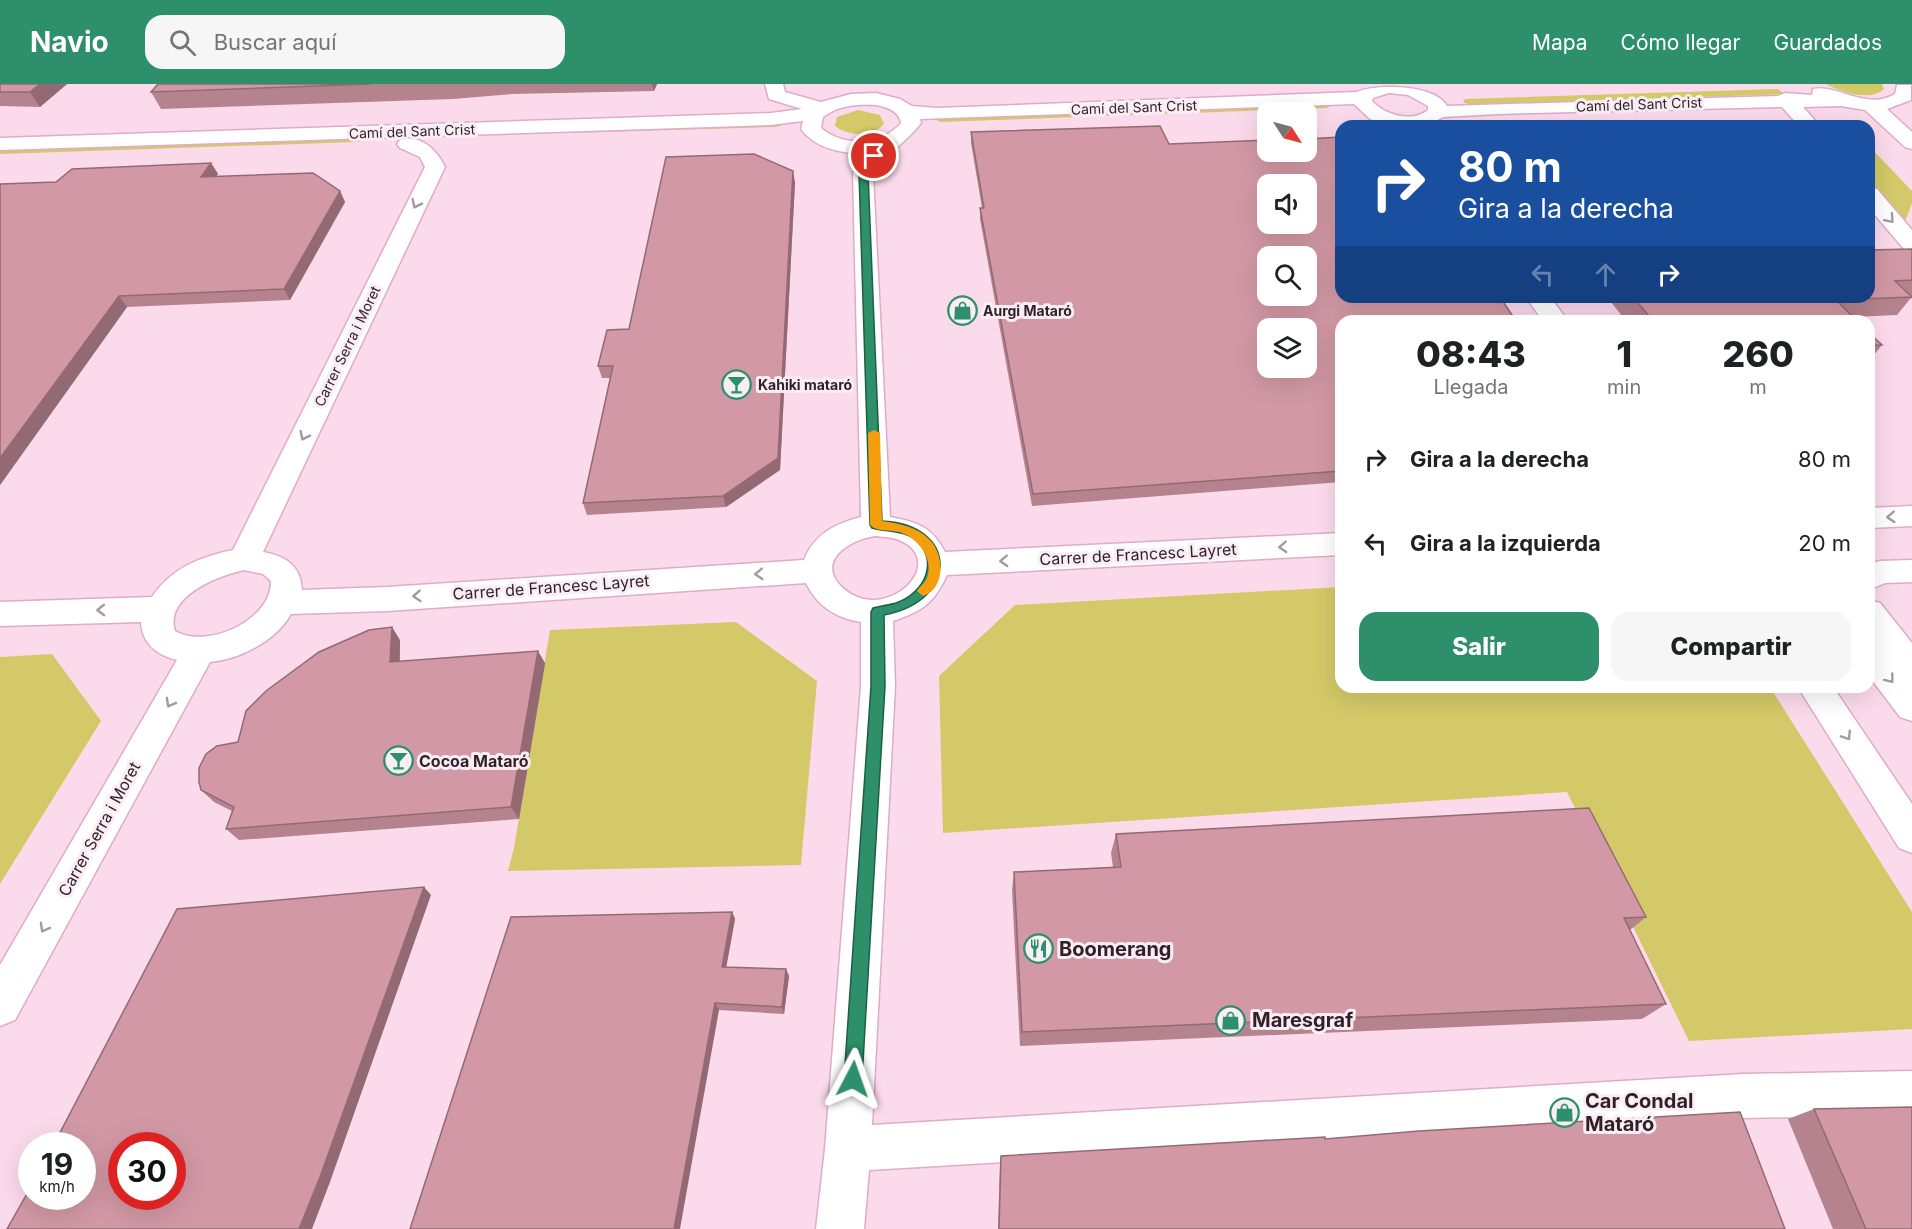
<!DOCTYPE html>
<html lang="es">
<meta charset="utf-8">
<style>
:root{--surface:#fff;--page:#f6f6f6;--text:#202124;--muted:#757577;--accent:#2e906a}
body{margin:0;font-family:Inter,sans-serif;background:var(--page);color:var(--text);height:100vh;display:flex;flex-direction:column;font-size:22px;white-space:nowrap}
*{box-sizing:border-box;margin:0}
p{font-size:20px;color:var(--muted)}
.icon{flex:none;width:33px;height:33px;fill:none;stroke:currentColor;stroke-width:2;stroke-linecap:round;stroke-linejoin:round}
.map{position:relative;flex:1;overflow:hidden}
.sheet{position:absolute;left:1335px;top:231px;width:540px;height:378px;display:flex;flex-direction:column;background:var(--surface);border-radius:18px;box-shadow:0 6px 24px #0002}
.sheet>*{flex:none}
.guide{position:absolute;left:1335px;top:36px;width:540px;height:183px;border-radius:18px;box-shadow:0 6px 24px #0002;background:#1a4fa0;color:#fff;overflow:hidden}
.needle{width:39px;rotate:126deg}
.fabs{position:absolute;left:1257px;top:18px;display:grid;gap:12px}
.fabs a{display:grid;place-items:center;width:60px;height:60px;border-radius:12px;background:var(--surface);box-shadow:0 6px 24px #0002;font-size:30px}
.speed{position:absolute;left:18px;top:1048px;display:flex;gap:12px;font-size:30px;font-weight:700;text-align:center}
.speed>*{display:grid;place-content:center;width:78px;height:78px;border-radius:50%;background:var(--surface);box-shadow:0 6px 24px #0002;line-height:1}
.speed small{font-size:15px;font-weight:400}
.speed .limit{border:9px solid #d22;background:#fff;color:#111}
.pin{position:absolute;display:grid;place-items:center;width:51px;height:51px;color:#fff;margin:-26px;border:3px solid #fff;border-radius:50%;box-shadow:0 2px 6px #0007}
.me{position:absolute;width:66px;margin:-33px;rotate:4deg;stroke-linejoin:round;filter:drop-shadow(0 0 4px #0008)}
.turn{display:flex;align-items:center;gap:21px;height:126px;padding:0 24px;font-size:27px}
.turn .icon{width:78px;height:78px;stroke-width:2.5}
.turn b{display:block;font-size:42px;line-height:51px}
.lanes{display:flex;align-items:center;height:57px;padding:0 24px;background:#0003;justify-content:center;gap:30px;direction:ltr}
.lanes .off{opacity:.35}
.eta{display:flex;justify-content:space-evenly;align-items:center;height:102px;text-align:center}
.eta b{font-size:36px;font-weight:800;line-height:42px}
.action{display:flex;gap:12px;margin-top:auto;padding:12px 24px}
.action a{flex:1;height:69px;border-radius:18px;background:var(--accent);color:#fff;font-size:24px;font-weight:800;line-height:69px;text-align:center}
.action a+a{background:var(--page);color:var(--text)}
ul{padding:0;list-style:none}
li{display:flex;align-items:center;gap:18px;height:84px;padding:0 24px}
li div{flex:1}
li b{display:block;font-size:22px}
li em{font-style:normal}
header{display:flex;align-items:center;gap:36px;box-sizing:border-box;height:84px;padding:0 30px;background:var(--accent);color:#fff}
header strong{font-size:28px}
nav{display:flex;gap:33px;margin-inline-start:auto;font-size:21px}
.search{width:420px;height:54px;background:var(--page);display:flex;align-items:center;gap:15px;box-sizing:border-box;padding:0 21px;border-radius:18px;color:var(--muted);font-size:22px}
.map>svg:first-child{display:block}
.green{fill:#d3c968}
.lines{fill:none;stroke-linecap:round;stroke-linejoin:round}
.minor-casing{stroke:#dfabc9;stroke-width:3}
.minor{fill:#fff;fill-rule:evenodd}
.wall{fill:#b5838e}
.shaded-wall{fill:#936a74}
.building{fill:#d298a5;stroke:#936a74;stroke-width:1.5;fill-rule:evenodd}
.oneway{stroke:#a39a9f}
.route{fill:#2e906a;stroke:#1e5e45;stroke-width:1.5}
.slow{fill:#f59e0b}
.labels{text-anchor:middle;dominant-baseline:central;stroke-width:6;stroke-linejoin:round;paint-order:stroke}
.far-street-label{font-size:14px;fill:#321f2a;stroke:#f9eef4}
.far-poi-label{font-size:14px;font-weight:bold;fill:#321f2a;stroke:#f9eef4;text-anchor:start}
.street-label{font-size:16px;fill:#321f2a;stroke:#f9eef4}
.poi-label{font-size:16px;font-weight:bold;fill:#321f2a;stroke:#f9eef4;text-anchor:start}
.near-poi-label{font-size:20px;font-weight:bold;fill:#321f2a;stroke:#f9eef4;text-anchor:start}
</style>
<header>
<strong>Navio</strong>
<div class="search"><svg class="icon" aria-label="search" viewBox="0 0 24 24"><circle cx="10" cy="10" r="6"/><path d="M15 15l6 6"/></svg>Buscar aquí</div>
<nav><a>Mapa</a><a>Cómo llegar</a><a>Guardados</a></nav>
</header>
<div class="map">
<svg width="1912" height="1145" viewBox="0 0 1912 1145">
<rect width="100%" height="100%" fill="#fbdaec"/>
<path class="green" d="M1826,0H1882L1884,5C1870,18 1841,8 1826,0Z
M1778,5L1784,10L1470,21L1463,18L1465,15Z
M1328,21L1330,22L1327,24L941,38L934,35Z
M858,26L880,31L884,40C873,53 849,53 835,42L837,33Z
M782,39L781,42L774,43L569,49Z
M366,53L365,56L356,58L0,70V64Z
M1869,62L1912,107V119L1904,140L1869,101Z
M1341,503V603H1770L1912,828V945L1689,957L1567,708L943,749L939,592L1015,521Z
M736,538L817,597L801,781L508,787L514,764L550,546Z
M52,570L101,637L0,800V573Z"/>
<g class="lines">
<defs>
<path id="minor" d="M765,0H783L785,8L821,18L851,10L876,9L900,15L912,22L937,24L1357,8C1375,0 1435,0 1447,22L1778,12L1785,9L1812,11L1813,5C1838,0 1865,27 1895,10L1897,1H1911V16L1887,25L1912,48V65L1905,63L1865,26L1841,22L1803,23L1820,42H1799L1782,23L1498,30L1443,33L1426,42H1392L1370,35L1354,20L920,35L921,39C907,58 886,69 873,89L890,433C918,438 932,443 945,468L1341,449V471L947,491C934,519 923,527 893,537L895,602L872,1041L1743,990L1912,987V1031L1743,1034L869,1086L864,1145H816L825,1065L861,602V538C836,534 817,522 806,499L387,527L291,530C277,556 239,576 210,578L15,936L0,942V881L177,576C157,571 142,560 141,538L0,542V518L152,513C171,484 200,473 233,466L425,83L420,73L400,64L397,60L400,56C421,50 437,66 445,83L263,468C285,472 301,481 302,506L387,503L804,476C814,450 835,440 861,433L853,89L866,69C844,70 815,65 801,45L803,37L771,41L0,66V54L771,29L802,25L769,15ZM1389,9L1408,11L1428,22V26C1412,39 1385,31 1372,17L1373,14ZM876,21C887,23 899,27 901,39C882,62 843,63 821,44L823,33C839,21 857,20 876,21ZM876,452C883,453 892,453 899,456C951,478 886,541 844,505C813,478 850,455 876,452ZM244,486L263,490L271,497C272,536 207,566 175,547C164,512 218,492 244,486Z
M1869,104L1877,105L1912,146V167L1904,165L1869,124Z
M1526,213H1550L1568,237H1543Z
M1912,422V442L1869,444V424Z
M1912,476V498L1885,499L1869,506V480L1880,477Z
M1869,516L1880,519L1912,559V637L1900,633L1869,592V554L1872,555L1869,551Z
M1798,603H1833L1912,720V769L1899,764Z"/>
</defs>
<use href="#minor" class="minor-casing"/>
<use href="#minor" class="minor"/>
</g>
<path class="wall" d="M0,0H67L40,23L0,22Z
M158,0H657L654,7L512,10L453,15L161,25L151,8Z
M971,48L1169,60L1341,237V398L1032,422L980,135V124H982L971,59Z
M211,79L218,90L216,92L340,107L345,118L290,216L127,223L0,401L56,98Z
M795,98L780,386L726,423L587,431L583,419L610,294H602L598,282L629,245Z
M1912,165V214L1910,215L1897,231L1853,233L1857,237H1626L1607,213H1869Z
M1869,249L1882,261L1869,277Z
M400,556V577L545,579L519,735L239,756L226,745L232,727L214,718L201,706L238,658Z
M1116,750L1646,833L1630,846L1666,920L1642,935L1020,962L1012,806L1014,788L1113,783L1111,769Z
M732,828L735,835L726,883L789,892L784,930L719,926L410,1145Z
M1814,1025L1912,1145H1833L1788,1035Z
M1325,1055L1785,1145H998L1000,1080L1001,1072Z"/>
<path class="shaded-wall" d="M40,0H67L40,23L30,8Z
M652,0H657L654,7Z
M211,79L218,90L208,104L201,93Z
M793,87L795,98L780,386L726,423L723,412Z
M340,107L345,118L290,216L284,205Z
M119,212L127,223L0,401V374Z
M392,543L400,556L399,590L390,578Z
M538,567L545,579L519,735L511,723Z
M424,803L431,811L330,1098L312,1145H299Z
M732,828L735,835L725,890L722,883Z
M786,885L789,892L784,930L782,923Z
M715,919L719,926L680,1145H674Z"/>
<path class="building" d="M0,0H40L30,8H0Z
M158,0H371L151,8Z
M1160,42L1169,60L1268,56V68H1306V55L1341,53V213H1500L1516,237H1341V387L1033,410L980,124H984L971,48ZM1268,100H1306V140H1268ZM1268,172H1306V212H1268ZM1268,244H1306V284H1268Z
M754,70L793,87L778,374L723,412L583,419L613,282H598L607,246L629,245L666,73Z
M211,79L201,93L313,89L340,107L284,205L119,212L0,374V100L56,98L72,85Z
M1912,165V196L1895,197L1912,213L1836,216L1857,237H1653L1633,213H1869V166Z
M1869,249L1882,261L1869,262Z
M392,543L390,578L538,567L511,723L226,745L234,723L201,706L199,698V684L206,670L217,662L238,658L246,627L266,607L319,568L369,546Z
M1589,724L1646,833L1624,834L1666,920L1022,948L1014,788L1121,783L1116,750Z
M424,803L320,1093L299,1145H7L32,1101V1113H82V1062H53L177,825ZM122,1062H172V1113H122Z
M732,828L722,883L786,885L782,923L715,919L674,1145H410L511,833Z
M1912,1023V1145H1866L1814,1025Z
M1740,1028L1785,1145H999L1001,1072L1325,1053V1055L1419,1047Z"/>
<defs><path id="oneway-chevron" d="M-2-3.5L2.5 0L-2 3.5" fill="none" stroke-width="1.6" stroke-linecap="round" stroke-linejoin="round" transform="scale(1.5)"/></defs>
<g class="oneway">
<use href="#oneway-chevron" transform="translate(416 120) rotate(116)"/>
<use href="#oneway-chevron" transform="translate(1890 135) rotate(49)"/>
<use href="#oneway-chevron" transform="translate(304 352) rotate(116)"/>
<use href="#oneway-chevron" transform="translate(1891 433) rotate(177)"/>
<use href="#oneway-chevron" transform="translate(1283 463) rotate(177)"/>
<use href="#oneway-chevron" transform="translate(1004 477) rotate(177)"/>
<use href="#oneway-chevron" transform="translate(759 490) rotate(177)"/>
<use href="#oneway-chevron" transform="translate(417 512) rotate(176)"/>
<use href="#oneway-chevron" transform="translate(101 526) rotate(179)"/>
<use href="#oneway-chevron" transform="translate(1890 595) rotate(52)"/>
<use href="#oneway-chevron" transform="translate(170 619) rotate(119)"/>
<use href="#oneway-chevron" transform="translate(1847 652) rotate(57)"/>
<use href="#oneway-chevron" transform="translate(44 844) rotate(119)"/>
</g>
<path class="route" d="M871,70L879,72L868,89L882,437C957,440 961,516 884,531L885,602L862,995L859,1002L853,1004L847,1002L844,995L871,602V528L873,524C880,522 889,521 896,519C925,509 941,475 913,454C901,446 885,448 872,444L870,441L859,89Z"/>
<path class="slow" d="M874,346L880,349L882,437C900,440 916,442 930,456C944,470 946,505 923,512L917,507C919,503 924,500 926,496C935,477 920,456 902,449C892,445 878,449 870,441L868,349Z"/>
<defs>
<symbol id="shop-ring" viewBox="-11 -11 22 22"><circle r="9.5" fill="#f9eef4" stroke="#2e906a" stroke-width="1.5"/><path d="M-5-2.5h2.3a2.7 3.5 0 0 1 5.4 0H5L5.5 6h-11ZM-1.5-2.5h3a1.5 2.3 0 0 0-3 0Z" fill="#2e906a"/></symbol>
<symbol id="bar-ring" viewBox="-11 -11 22 22"><circle r="9.5" fill="#f9eef4" stroke="#2e906a" stroke-width="1.5"/><path d="M-6-5H6L.8 .8V4.5H3.5V6h-7V4.5H-.8V.8Z" fill="#2e906a"/></symbol>
<symbol id="restaurant-ring" viewBox="-11 -11 22 22"><circle r="9.5" fill="#f9eef4" stroke="#2e906a" stroke-width="1.5"/><path d="M-5-6h1v4h1v-4h1v4h1v-4h1v5L-1.5 .5V6h-2V.5L-5-1ZM5-6V6H3V1.5H1.5Q1.5-4 5-6Z" fill="#2e906a"/></symbol>
</defs>
<g fill-rule="evenodd">
<use href="#shop-ring" x="946" y="210" width="33" height="33"/>
<use href="#bar-ring" x="720" y="284" width="33" height="33"/>
<use href="#bar-ring" x="382" y="660" width="33" height="33"/>
<use href="#restaurant-ring" x="1022" y="848" width="33" height="33"/>
<use href="#shop-ring" x="1214" y="920" width="33" height="33"/>
<use href="#shop-ring" x="1548" y="1012" width="33" height="33"/>
</g>
<g class="labels">
<g class="far-street-label">
<text transform="translate(1639 20) rotate(-2)">Camí del Sant Crist</text>
<text transform="translate(1134 23) rotate(-2)">Camí del Sant Crist</text>
<text transform="translate(412 47) rotate(-2)">Camí del Sant Crist</text>
<text transform="translate(347 262) rotate(-64)">Carrer Serra i Moret</text>
</g>
<g class="far-poi-label">
<text x="983" y="226">Aurgi Mataró</text>
<text x="758" y="300">Kahiki mataró</text>
</g>
<g class="street-label">
<text transform="translate(1138 470) rotate(-3)">Carrer de Francesc Layret</text>
<text transform="translate(551 503) rotate(-4)">Carrer de Francesc Layret</text>
<text transform="translate(99 745) rotate(-61)">Carrer Serra i Moret</text>
</g>
<g class="poi-label">
<text x="419" y="677">Cocoa Mataró</text>
</g>
<g class="near-poi-label">
<text x="1059" y="865">Boomerang</text>
<text x="1252" y="936">Maresgraf</text>
<text x="1585" y="1017">Car Condal<tspan x="1585" dy="23">Mataró</tspan></text>
</g>
</g>
</svg>
<div class="fabs">
<a><svg class="needle" viewBox="-14 -14 28 28"><path d="M0-13l5 13h-10z" fill="#e53935"/><path d="M0 13l5-13h-10z" fill="#757577"/></svg></a>
<a><svg class="icon" aria-label="sound" viewBox="0 0 24 24"><path d="M4 9h4l5-4v14l-5-4H4zM17 9q2 3 0 6"/></svg></a>
<a><svg class="icon" aria-label="search" viewBox="0 0 24 24"><circle cx="10" cy="10" r="6"/><path d="M15 15l6 6"/></svg></a>
<a><svg class="icon" aria-label="layers" viewBox="0 0 24 24"><path d="M12 4l9 5-9 5-9-5zM3 14l9 5 9-5"/></svg></a>
</div>
<div class="speed"><div>19<small>km/h</small></div><div class="limit">30</div></div>
<div class="pin" style="left:874px;top:72px;background:#d93025"><svg class="icon" aria-label="arrive" viewBox="0 0 24 24"><path d="M6 21V4h12l-3 4 3 4H6"/></svg></div>
<svg class="me" style="left:853px;top:995px" viewBox="-20 -20 40 40"><path d="M0-17L14 15 0 8-14 15z" fill="#2e906a" stroke="#fff" stroke-width="4"/></svg>
<div class="guide">
<div class="turn"><svg class="icon" aria-label="right" viewBox="0 0 24 24"><path d="M7 20v-9h11M14 6l5 5-5 5"/></svg><div><b>80 m</b>Gira a la derecha</div></div>
<div class="lanes"><svg class="icon off" aria-label="left" viewBox="0 0 24 24"><path d="M17 20v-9H6M10 6l-5 5 5 5"/></svg><svg class="icon off" aria-label="ahead" viewBox="0 0 24 24"><path d="M12 20V5M6 11l6-6 6 6"/></svg><svg class="icon" aria-label="right" viewBox="0 0 24 24"><path d="M7 20v-9h11M14 6l5 5-5 5"/></svg></div>
</div>
<section class="sheet">
<div class="eta">
<div><b>08:43</b><p>Llegada</p></div>
<div><b>1</b><p>min</p></div>
<div><b>260</b><p>m</p></div>
</div>
<ul>
<li><svg class="icon" aria-label="right" viewBox="0 0 24 24"><path d="M7 20v-9h11M14 6l5 5-5 5"/></svg><div><b>Gira a la derecha</b></div><em>80 m</em></li>
<li><svg class="icon" aria-label="left" viewBox="0 0 24 24"><path d="M17 20v-9H6M10 6l-5 5 5 5"/></svg><div><b>Gira a la izquierda</b></div><em>20 m</em></li>
</ul>
<div class="action"><a>Salir</a><a>Compartir</a></div>
</section>
</div>
